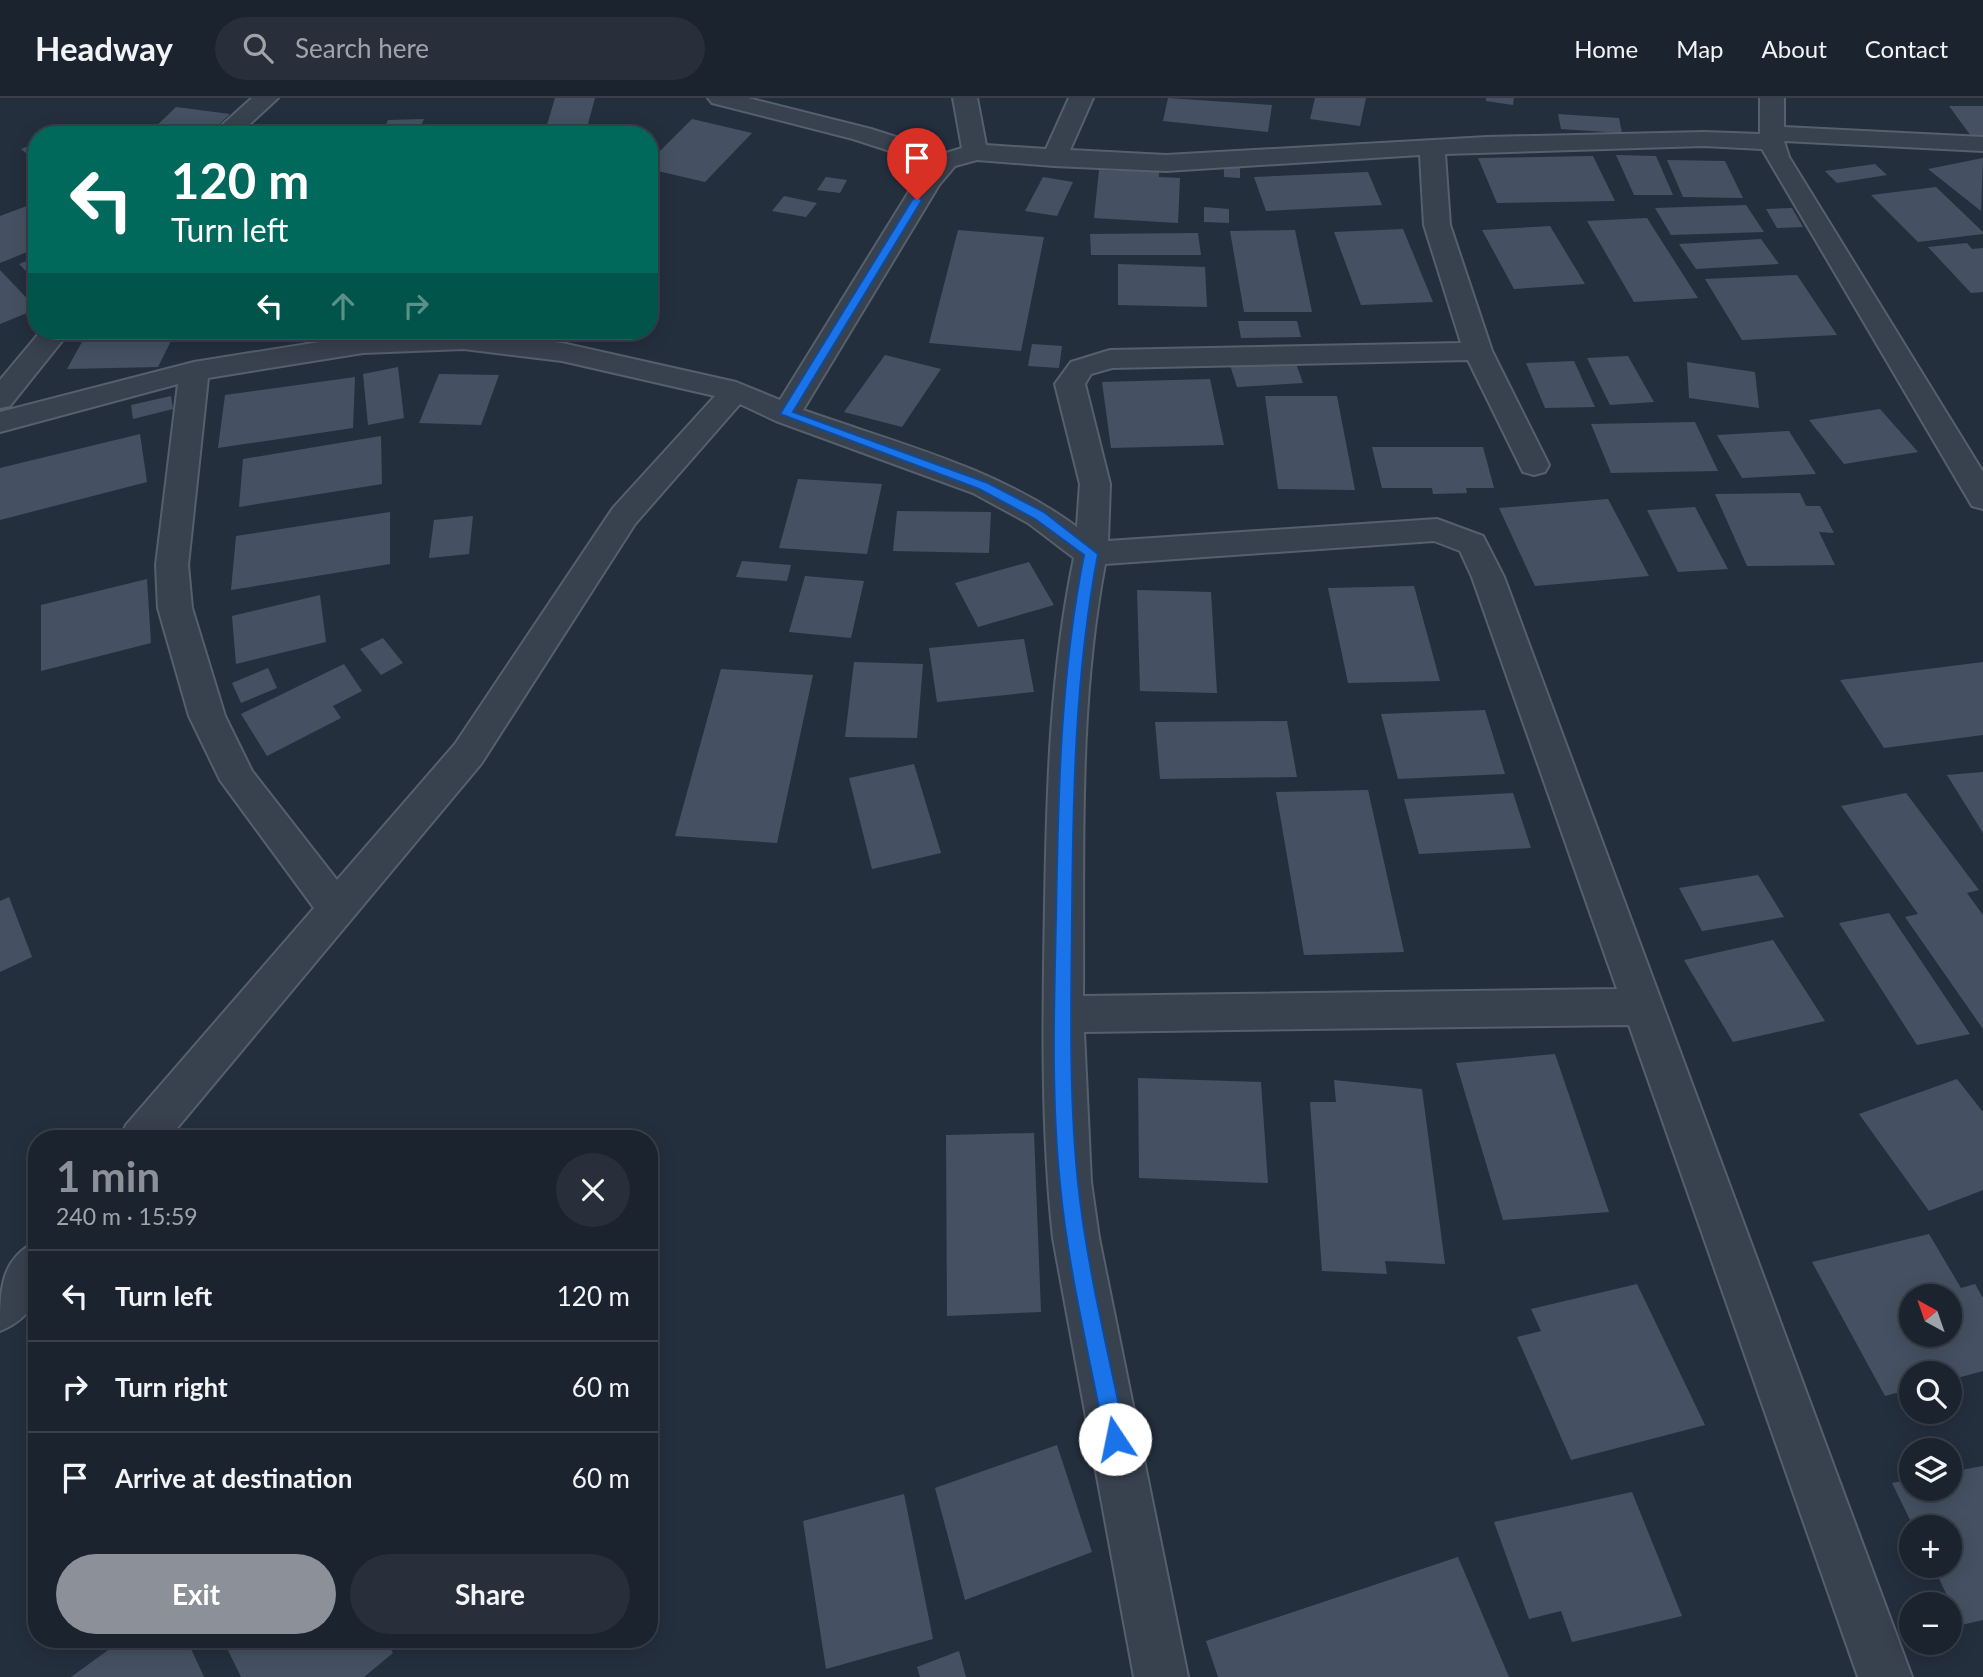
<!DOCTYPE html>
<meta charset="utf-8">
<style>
:root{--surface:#1b232e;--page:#282f3a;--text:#f1f3f6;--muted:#a0a4aa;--line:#39404a;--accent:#8c9099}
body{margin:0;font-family:Lato,sans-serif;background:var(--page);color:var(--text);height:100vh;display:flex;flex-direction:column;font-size:26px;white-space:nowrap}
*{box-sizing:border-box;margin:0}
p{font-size:23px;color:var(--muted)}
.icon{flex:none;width:38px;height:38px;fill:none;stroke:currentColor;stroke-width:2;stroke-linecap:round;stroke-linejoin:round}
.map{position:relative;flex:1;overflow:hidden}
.drawer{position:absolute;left:28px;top:1032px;width:630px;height:518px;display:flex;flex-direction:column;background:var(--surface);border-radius:28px;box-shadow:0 4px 18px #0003,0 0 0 2px var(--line)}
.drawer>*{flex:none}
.banner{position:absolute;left:28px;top:28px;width:630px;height:214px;border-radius:28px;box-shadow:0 4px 18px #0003,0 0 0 2px var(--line);background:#00695c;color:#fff;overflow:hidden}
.needle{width:46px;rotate:320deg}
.tools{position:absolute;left:1899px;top:1186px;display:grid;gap:14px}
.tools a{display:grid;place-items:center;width:63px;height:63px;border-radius:50%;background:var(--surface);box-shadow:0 4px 18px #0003,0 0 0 2px var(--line);font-size:35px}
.pin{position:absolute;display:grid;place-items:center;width:60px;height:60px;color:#fff;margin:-72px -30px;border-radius:50% 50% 50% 0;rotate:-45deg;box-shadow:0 0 7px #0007}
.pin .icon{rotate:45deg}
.me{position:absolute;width:77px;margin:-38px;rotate:349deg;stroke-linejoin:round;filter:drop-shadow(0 0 5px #0008)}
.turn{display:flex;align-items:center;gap:24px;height:147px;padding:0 28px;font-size:32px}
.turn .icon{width:91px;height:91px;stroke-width:2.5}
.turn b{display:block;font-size:49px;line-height:60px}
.lanes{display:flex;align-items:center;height:66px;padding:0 28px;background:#0003;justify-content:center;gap:35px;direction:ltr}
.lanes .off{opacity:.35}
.round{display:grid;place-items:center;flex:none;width:74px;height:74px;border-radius:37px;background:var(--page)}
.head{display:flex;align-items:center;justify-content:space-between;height:119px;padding:0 28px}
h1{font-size:42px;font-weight:700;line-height:52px;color:var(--accent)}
.action{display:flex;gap:14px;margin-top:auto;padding:14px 28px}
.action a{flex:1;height:80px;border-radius:42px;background:var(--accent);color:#fff;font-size:28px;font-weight:700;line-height:80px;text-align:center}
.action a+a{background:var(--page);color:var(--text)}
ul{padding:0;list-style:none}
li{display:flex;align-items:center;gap:21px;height:91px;padding:0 28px;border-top:2px solid var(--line)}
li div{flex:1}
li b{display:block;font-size:26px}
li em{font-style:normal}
header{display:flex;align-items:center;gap:42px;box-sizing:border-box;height:98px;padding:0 35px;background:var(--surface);border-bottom:2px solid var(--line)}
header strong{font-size:33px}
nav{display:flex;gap:38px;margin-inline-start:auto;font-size:24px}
.search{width:490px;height:63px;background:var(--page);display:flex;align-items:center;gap:18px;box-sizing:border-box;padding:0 24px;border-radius:38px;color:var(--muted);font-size:26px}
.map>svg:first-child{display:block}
.building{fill:#455162;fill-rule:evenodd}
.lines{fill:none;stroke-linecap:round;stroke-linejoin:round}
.street-casing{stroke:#565f6c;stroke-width:4}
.street{fill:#38414e;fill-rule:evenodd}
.route{fill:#1a73e8;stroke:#114b97;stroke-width:2}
</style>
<header>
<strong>Headway</strong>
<div class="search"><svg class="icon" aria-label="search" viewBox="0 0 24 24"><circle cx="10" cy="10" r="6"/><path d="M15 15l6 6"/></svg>Search here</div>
<nav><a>Home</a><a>Map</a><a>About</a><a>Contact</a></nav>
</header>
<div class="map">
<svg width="1983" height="1579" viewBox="0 0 1983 1579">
<rect width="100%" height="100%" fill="#242f3e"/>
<path class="building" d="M555,0H595L585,37H544Z
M1168,0L1272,7L1268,34L1163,23Z
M1315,0H1366L1360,28L1310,21Z
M1486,0H1514L1513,7L1486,3Z
M1949,8H1983V37L1971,38Z
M176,9L230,16L208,37H147Z
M1558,16L1619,20L1622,35L1561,31Z
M424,21L417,37H381L388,22Z
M692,21L752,35L705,84L649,71V64Z
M86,26L101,37H58Z
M361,26L356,37H289L294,27Z
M37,45V64L21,51Z
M1616,57L1656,58L1673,97H1634Z
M1593,58L1615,103L1497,105L1478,60Z
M1983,60L1981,113L1928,71Z
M1667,62L1725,63L1743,100L1683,99Z
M1875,66L1887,77L1837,85L1825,73Z
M1224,67H1240V80L1224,79Z
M1099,72L1159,74V79L1180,80L1178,125L1094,120Z
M1368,74L1382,107L1266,113L1254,79Z
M826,79L847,82L840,95L817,92Z
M1043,79L1073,84L1057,118L1025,113Z
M1936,89L1983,134V136L1918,144L1871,97Z
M784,98L817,105L806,119L772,113Z
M35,105L37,150L0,165V118Z
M1746,107L1764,134L1671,137L1655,110Z
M1204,109L1229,111V125L1204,124Z
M1792,110L1803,129L1777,130L1766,111Z
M1647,120L1698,200L1634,204L1587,123Z
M1550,128L1585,186L1514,191L1482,132Z
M1403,131L1433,204L1361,207L1334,134Z
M958,132L1044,139L1021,253L929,245Z
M1295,132L1312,214H1244L1230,133Z
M1198,135L1201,157H1091L1090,136Z
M1761,141L1779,166L1696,171L1679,146Z
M1967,145L1972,151L1983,150V194L1971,195L1928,149Z
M37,159V184L19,166Z
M1118,166L1205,169L1207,209L1118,207Z
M0,172L37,211L0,226Z
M1797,177L1837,237L1742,242L1705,181Z
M1238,223H1297L1301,239L1241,240Z
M88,233H176L158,269L67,271Z
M1032,246L1062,248L1059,270L1028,268Z
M885,257L941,271L902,329L844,314Z
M1628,258L1654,304L1610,307L1587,260Z
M1294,260L1303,285L1237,289L1229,264Z
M1574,263L1595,309L1545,310L1526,265Z
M1687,264L1755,274L1759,310L1689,300Z
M398,269L404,320L368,327L363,276Z
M439,276L499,277L481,327L419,325Z
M355,279L353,330L218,350L225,297Z
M1210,281L1224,347L1111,350L1102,284Z
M171,298L173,311L133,321L131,307Z
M1265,298H1337L1355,392L1278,391Z
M1880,311L1918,354L1844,366L1809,322Z
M1695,324L1718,373L1611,375L1591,326Z
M1789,333L1816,376L1742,380L1717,337Z
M140,336L147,384L0,422V370Z
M381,338L382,386L239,409L243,361Z
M1372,349H1483L1494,390H1466L1467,395L1433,396L1432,390H1382Z
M798,381L882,386L867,456L779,450Z
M1800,395L1806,408H1820L1834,435L1819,434L1835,467L1747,468L1715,396Z
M1608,401L1649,478L1535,488L1499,410Z
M1695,409L1728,471L1678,474L1647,412Z
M897,413L991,414L989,455L893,453Z
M390,414V466L231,492L236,438Z
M473,418L469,456L429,460L434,422Z
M742,463L791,467L787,483L736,479Z
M1029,464L1054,507L978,529L955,485Z
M805,478L864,483L851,540L789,534Z
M147,481L151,545L41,573V507Z
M1414,488L1440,583L1348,585L1328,490Z
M1137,492L1211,494L1217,595L1140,593Z
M320,497L326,544L236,566L232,518Z
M383,540L403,565L381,577L360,551Z
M1024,541L1034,594L937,604L929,550Z
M854,564L923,566L917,640L845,639Z
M1983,564V637L1884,650L1840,582Z
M344,566L362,593L333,608L341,620L267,658L241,616Z
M268,570L277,590L241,605L232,585Z
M721,571L813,577L777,745L675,738Z
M1485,612L1505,676L1398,681L1381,616Z
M1287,623L1297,679L1160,681L1155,624Z
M914,666L941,755L872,771L849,680Z
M1983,674V735L1947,677Z
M1368,692L1404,854L1304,857L1276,694Z
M1513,695L1531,750L1419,756L1404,701Z
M1906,695L1979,792L1967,795L1983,817V931L1905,819L1918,816L1841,708Z
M1758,777L1784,819L1702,833L1679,790Z
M9,799L32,859L0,874V803Z
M1889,815L1970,936L1917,947L1839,825Z
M1773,842L1825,923L1733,944L1684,862Z
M1555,956L1609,1114L1503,1122L1456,965Z
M1138,980L1261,984L1268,1085L1139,1080Z
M1957,981L1983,1014V1092L1929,1113L1859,1016Z
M1334,982L1422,991L1445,1166L1385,1163L1387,1176L1322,1173L1310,1004H1336Z
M1034,1035L1041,1214L947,1218L946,1037Z
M1929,1136L1961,1190L1975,1186L1983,1200V1273L1950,1282V1276H1911V1291L1885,1298L1812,1164ZM1911,1199H1950V1237H1911Z
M1637,1186L1705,1327L1571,1362L1517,1239L1541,1233L1531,1211Z
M1057,1347L1092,1454L965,1502L935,1390Z
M1983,1368V1522L1961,1527L1933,1468H1950V1430H1914L1892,1385L1911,1381V1391H1950V1374Z
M1632,1394L1682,1518L1572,1544L1561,1513L1529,1521L1494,1424Z
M904,1396L933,1541L826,1571L803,1423Z
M1458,1459L1509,1579H1218L1206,1543Z
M122,1542H187L204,1579H71Z
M223,1542H386L393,1555L364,1579H241Z
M959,1553L966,1579H920L917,1569Z"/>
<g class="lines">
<defs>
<path id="street" d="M252,0H278L238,37H211Z
M708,0H748L871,31L946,55L962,50L953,0H977L986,47L1046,51L1069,0H1093L1070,52L1166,57L1487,39L1704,34L1760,36V0H1784V29L1983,39V53L1784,43L1789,59L1983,374V411L1972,408L1762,51L1704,48L1445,56L1450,127L1492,253L1549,367L1545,374L1534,377L1523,374L1468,262L1112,270L1091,276L1085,286L1110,386L1108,443L1437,421L1483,438L1504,479L1912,1579H1858L1629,927L1084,934L1091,1084L1099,1140L1188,1579H1134L1053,1140C1041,1030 1043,918 1045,807C1047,690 1050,575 1074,460L1028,425L973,395L776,323L740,306L635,426L481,666L168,1041H120L126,1027L314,810L220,682L189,618L158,510L156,467L178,286L0,334V314L194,264L363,237L464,233L562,245L736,284L780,302L915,84L930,66L853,41L712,5ZM1420,57L1424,127L1461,245L1110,252L1071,264L1055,286L1080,386L1077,429C997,370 896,345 803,312L939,87L955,68L977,62L1054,68L1166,73ZM464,251L562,263L715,298L613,410L455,646L337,782L252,673L225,618L192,510L188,467L208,280L363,255ZM1434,443L1460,453L1472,479L1617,891L1083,898C1084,753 1078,609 1105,466Z
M41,233H70L10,308L0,310V282Z
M37,1143C37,1184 46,1214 0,1233C0,1192 0,1161 37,1143Z"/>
</defs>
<use href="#street" class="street-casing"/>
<use href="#street" class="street"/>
</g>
<path class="route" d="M917,99L922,102L793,314L988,385L1044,414L1098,456C1075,577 1073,697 1072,820C1071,908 1069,998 1078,1085C1087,1171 1109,1256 1126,1341L1123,1348L1115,1351L1108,1348L1105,1341C1089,1256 1068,1171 1060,1086C1051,998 1054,908 1056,821C1058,698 1060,578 1084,457L1035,421L979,391L780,316L912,102Z"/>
</svg>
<div class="tools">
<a><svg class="needle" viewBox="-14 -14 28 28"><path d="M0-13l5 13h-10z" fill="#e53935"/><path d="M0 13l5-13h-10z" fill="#a0a4aa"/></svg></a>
<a><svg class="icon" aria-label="search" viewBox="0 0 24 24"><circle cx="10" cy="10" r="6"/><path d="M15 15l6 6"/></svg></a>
<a><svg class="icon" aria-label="layers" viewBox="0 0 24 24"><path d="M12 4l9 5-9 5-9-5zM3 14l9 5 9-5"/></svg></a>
<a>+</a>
<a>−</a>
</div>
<div class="pin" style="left:917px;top:102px;background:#d93025"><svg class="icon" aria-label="arrive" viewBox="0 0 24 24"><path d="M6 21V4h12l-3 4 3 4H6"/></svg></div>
<svg class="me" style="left:1115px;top:1341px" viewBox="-20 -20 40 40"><circle r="19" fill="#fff"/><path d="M0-13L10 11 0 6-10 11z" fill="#1a73e8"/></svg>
<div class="banner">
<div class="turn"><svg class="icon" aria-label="left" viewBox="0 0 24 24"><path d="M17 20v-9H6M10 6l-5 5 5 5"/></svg><div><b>120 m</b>Turn left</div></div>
<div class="lanes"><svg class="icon" aria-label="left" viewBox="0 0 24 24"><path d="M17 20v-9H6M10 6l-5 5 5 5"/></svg><svg class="icon off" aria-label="ahead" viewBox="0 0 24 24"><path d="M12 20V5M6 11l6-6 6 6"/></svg><svg class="icon off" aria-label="right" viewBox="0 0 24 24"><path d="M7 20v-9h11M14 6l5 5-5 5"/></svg></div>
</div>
<section class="drawer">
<div class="head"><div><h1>1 min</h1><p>240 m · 15:59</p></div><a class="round"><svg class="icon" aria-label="close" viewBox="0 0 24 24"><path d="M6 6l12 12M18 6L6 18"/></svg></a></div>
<ul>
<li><svg class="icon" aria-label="left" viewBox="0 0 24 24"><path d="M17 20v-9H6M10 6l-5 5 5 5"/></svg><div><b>Turn left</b></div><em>120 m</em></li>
<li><svg class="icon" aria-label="right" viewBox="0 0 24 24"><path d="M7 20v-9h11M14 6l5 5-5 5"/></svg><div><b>Turn right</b></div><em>60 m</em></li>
<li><svg class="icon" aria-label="arrive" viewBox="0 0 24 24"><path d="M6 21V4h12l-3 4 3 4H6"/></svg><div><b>Arrive at destination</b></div><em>60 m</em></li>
</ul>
<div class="action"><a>Exit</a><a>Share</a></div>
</section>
</div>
